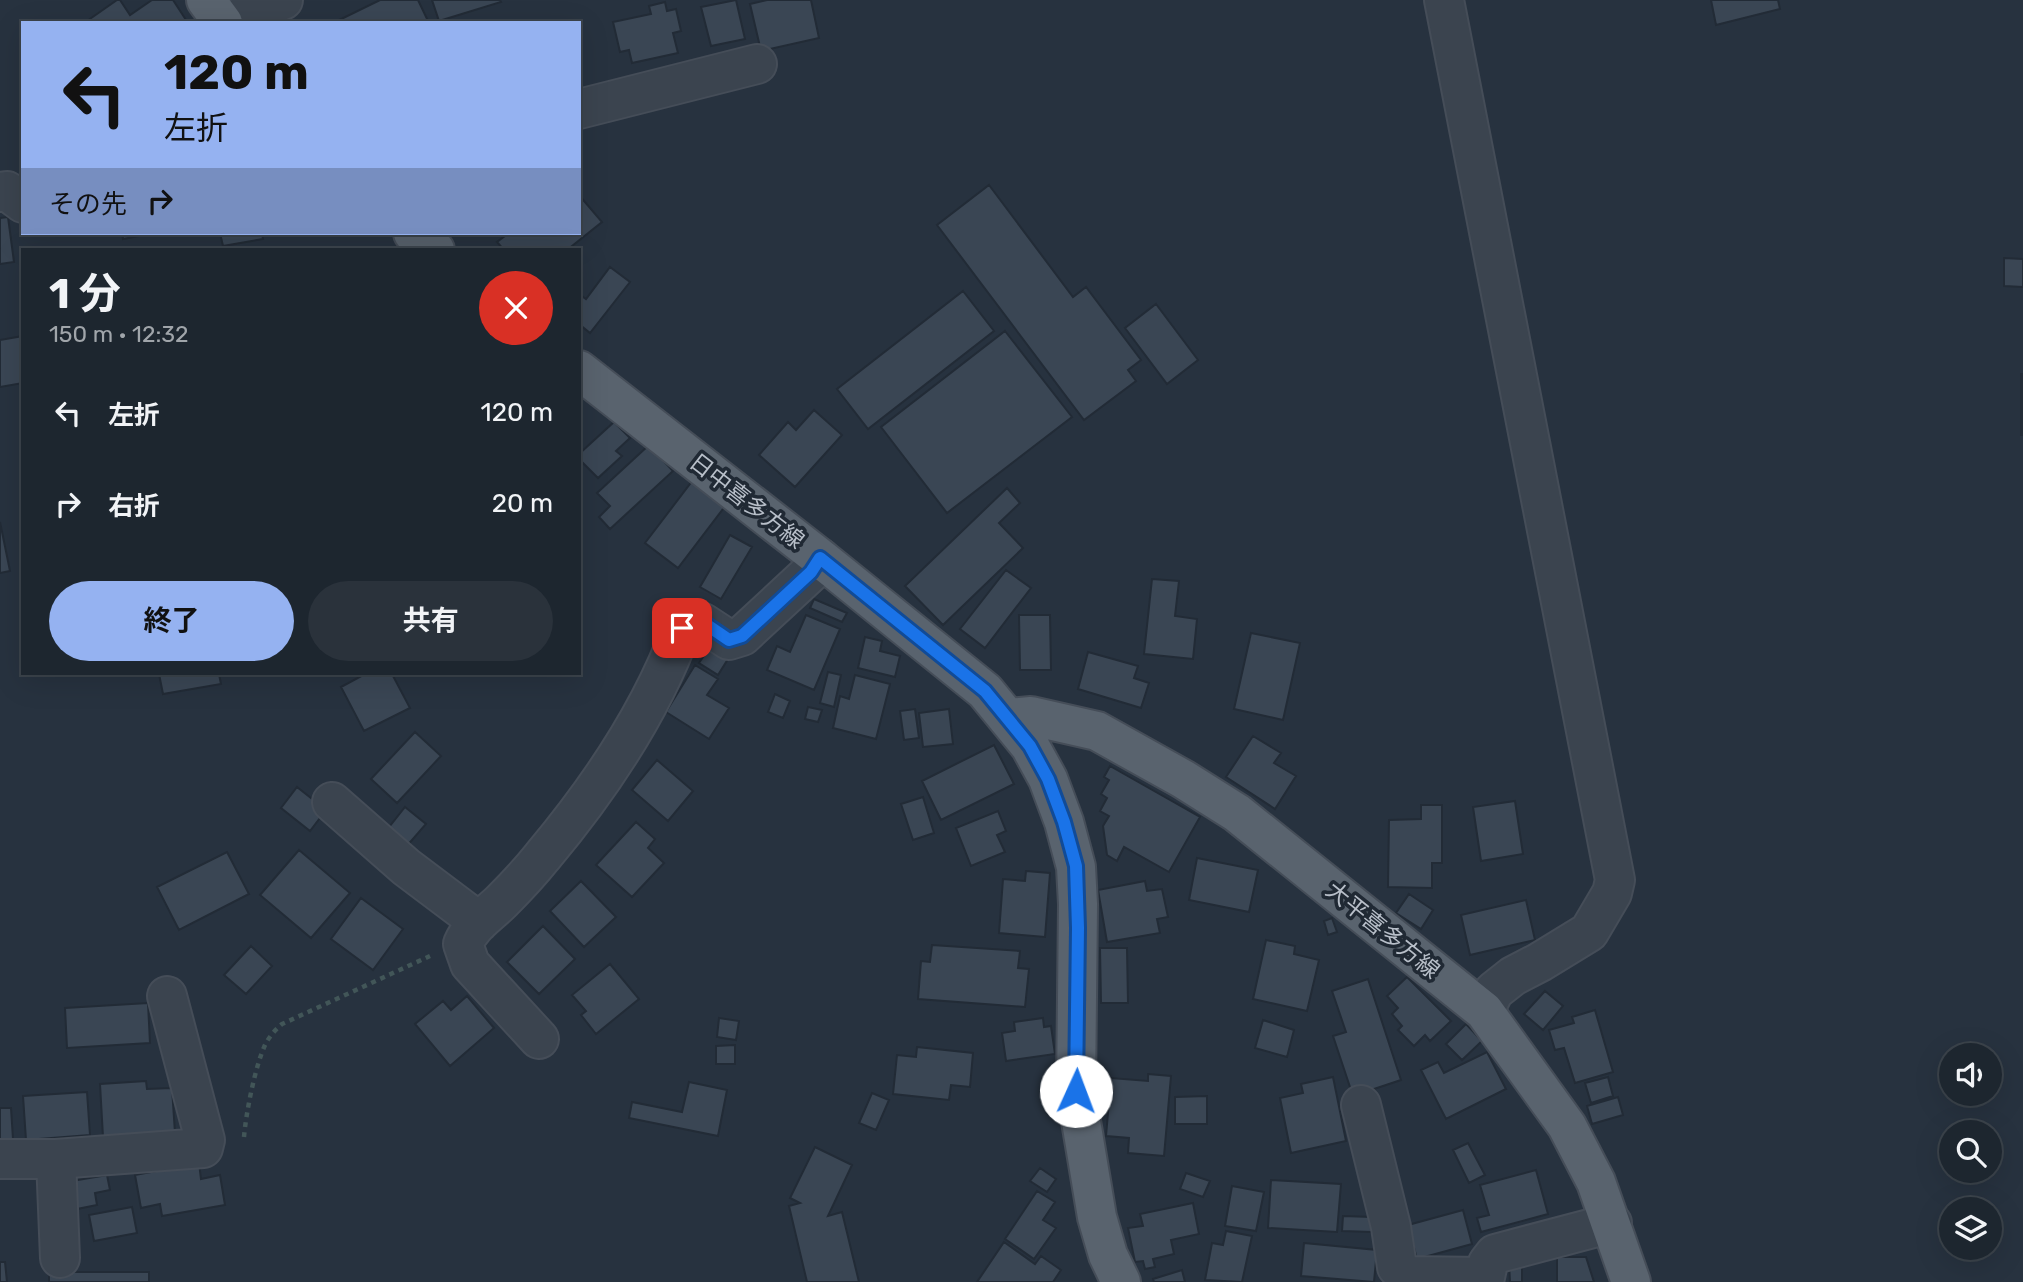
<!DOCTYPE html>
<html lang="ja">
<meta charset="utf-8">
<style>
:root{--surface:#1d262f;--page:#2a323b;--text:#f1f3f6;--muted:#a0a5aa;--line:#3b434b;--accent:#95b2f1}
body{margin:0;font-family:Rubik,"Noto Sans JP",sans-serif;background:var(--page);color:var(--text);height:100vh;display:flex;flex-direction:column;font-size:26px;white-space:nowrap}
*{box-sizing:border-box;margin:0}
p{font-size:23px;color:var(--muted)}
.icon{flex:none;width:38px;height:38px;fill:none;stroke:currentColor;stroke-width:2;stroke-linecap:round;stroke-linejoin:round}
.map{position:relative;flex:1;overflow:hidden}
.panel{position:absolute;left:21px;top:248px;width:560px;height:427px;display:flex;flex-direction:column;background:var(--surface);border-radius:0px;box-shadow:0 7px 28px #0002,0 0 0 2px var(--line)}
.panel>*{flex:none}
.guide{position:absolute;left:21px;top:21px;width:560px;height:214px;border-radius:0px;box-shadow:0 7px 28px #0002,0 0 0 2px var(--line);background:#95b2f1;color:#111;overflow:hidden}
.tools{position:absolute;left:1939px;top:1043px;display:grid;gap:14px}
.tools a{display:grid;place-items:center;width:63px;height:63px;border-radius:50%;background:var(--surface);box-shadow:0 7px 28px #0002,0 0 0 2px var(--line);font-size:35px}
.pin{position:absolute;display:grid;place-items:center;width:60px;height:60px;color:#fff;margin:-30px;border-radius:14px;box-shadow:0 4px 10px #0006}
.me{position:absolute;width:77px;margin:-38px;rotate:2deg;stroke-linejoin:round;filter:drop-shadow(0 0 5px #0008)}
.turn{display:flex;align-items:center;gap:24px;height:147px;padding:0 28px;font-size:32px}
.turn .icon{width:91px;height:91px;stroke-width:2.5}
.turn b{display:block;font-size:49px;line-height:60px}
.then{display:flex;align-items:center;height:66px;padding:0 28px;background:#0003;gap:14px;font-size:26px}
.round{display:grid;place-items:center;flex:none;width:74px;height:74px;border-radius:37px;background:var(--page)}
.headline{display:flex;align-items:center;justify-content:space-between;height:119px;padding:0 28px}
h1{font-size:42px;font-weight:700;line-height:52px}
.button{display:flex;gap:14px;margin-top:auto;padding:14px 28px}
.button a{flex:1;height:80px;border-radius:42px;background:var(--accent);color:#111;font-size:28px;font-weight:700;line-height:80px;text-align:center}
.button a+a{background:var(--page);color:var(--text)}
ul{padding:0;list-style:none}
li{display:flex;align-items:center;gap:21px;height:91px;padding:0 28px}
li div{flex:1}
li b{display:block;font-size:26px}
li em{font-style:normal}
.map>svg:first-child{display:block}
.building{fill:#3a4654;stroke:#222b36;stroke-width:2}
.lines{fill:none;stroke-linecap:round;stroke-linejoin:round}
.minor-casing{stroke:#454d58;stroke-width:42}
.major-casing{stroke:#454d58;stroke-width:42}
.path{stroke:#425658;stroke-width:4.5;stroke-dasharray:5 5;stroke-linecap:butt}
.minor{stroke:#3b444f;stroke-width:38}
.major{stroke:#59636e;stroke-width:38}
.route-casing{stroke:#114b97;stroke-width:18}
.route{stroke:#1a73e8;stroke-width:12}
.labels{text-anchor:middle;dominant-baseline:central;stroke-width:7;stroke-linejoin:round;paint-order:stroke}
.street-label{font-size:23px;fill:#b8bfc9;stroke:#202934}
</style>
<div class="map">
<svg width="2023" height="1282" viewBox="0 0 2023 1282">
<rect width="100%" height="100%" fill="#27323f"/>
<path class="building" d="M117,0H120L130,15L152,0H173L188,23H88L87,21Z
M380,0H418L429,23H333Z
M432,0H500L501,2L439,21Z
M736,0L745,39L711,46L701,7Z
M767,0H811L819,38L761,51L750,4Z
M1711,0H1778L1780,9L1716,25Z
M665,2L667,11L676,9L681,31L673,33L678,53L632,63L629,50L620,52L613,22L651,14L649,6Z
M989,185L1073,297L1086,287L1141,360L1128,370L1136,381L1084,420L937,225Z
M579,195L602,222L567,250H504L497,242L509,233H579Z
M8,217L14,262L0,264V218Z
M122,233H154L123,239Z
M220,233H262L263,239L223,246Z
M2004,258L2023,259V287L2004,286Z
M610,267L630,282L590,333L579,324V294L586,299Z
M963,291L994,331L868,429L837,389Z
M1156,304L1198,360L1167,384L1125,328Z
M1005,331L1072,417L947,513L881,427Z
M23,336V383L0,387V340Z
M2021,374H2023V435H2021Z
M814,410L842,435L795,487L759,455L788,422L796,430Z
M614,422L630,438L616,451L622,456L598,478L579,459V454Z
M649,445L673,471L610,529L599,517L610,506L597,493Z
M693,480L726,505L678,568L645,543Z
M1007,488L1020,503L999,523L1023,548L943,625L905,586Z
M0,522L10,571L0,573Z
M730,535L752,547L721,599L700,587Z
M1006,570L1031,588L985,648L960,629Z
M1152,579L1179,581L1175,616L1197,619L1193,659L1144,654Z
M814,599L847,613L842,622L810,608Z
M806,615L840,629L814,690L767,670L777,646L790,652Z
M1019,615H1050L1051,670H1020Z
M1251,633L1300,643L1283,720L1234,709Z
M865,637L882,641L880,651L900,656L895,677L858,668Z
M709,648L728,659L718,675L699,663Z
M1088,652L1138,666L1134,678L1149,683L1141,708L1078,689Z
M695,665L718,679L707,695L729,708L709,739L666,712Z
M828,672L841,675L834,707L820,703Z
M159,674H219L221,684L163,694Z
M365,674H392L410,708L364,731L341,687Z
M855,675L890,684L876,739L833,728L840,696L849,699Z
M775,694L790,701L783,718L768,712Z
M808,707L822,710L818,722L805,719Z
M915,709L919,738L904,740L900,711Z
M949,709L953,744L923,747L919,713Z
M415,732L441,756L397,803L371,779Z
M1253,736L1281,753L1274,763L1296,776L1275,809L1226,777Z
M994,745L1014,784L941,820L922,781Z
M657,760L693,791L668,821L632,790Z
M1110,766L1200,817L1169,872L1124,847L1117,861L1107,855L1103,826L1109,816L1100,811L1107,798L1101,794L1109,780L1104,777Z
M297,787L326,810L310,831L281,808Z
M923,797L934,833L913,840L901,804Z
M1515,801L1523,854L1481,861L1473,807Z
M1421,805H1442V863H1432V888L1388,887L1389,820L1421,819Z
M405,807L426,824L406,847L386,831Z
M998,811L1006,831L997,835L1005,852L971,866L956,828Z
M636,822L655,839L648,848L664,863L632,897L596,865Z
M299,850L350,893L311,938L260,895Z
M227,852L249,894L179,930L157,887Z
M1197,858L1258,870L1249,912L1189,900Z
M1026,871L1050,873L1045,937L999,933L1003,879L1025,881Z
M581,881L616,917L584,947L550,911Z
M1145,881L1147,891L1162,889L1168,917L1157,919L1160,933L1107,942L1098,890Z
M1409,894L1433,910L1421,929L1396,913Z
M361,898L403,929L373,970L331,939Z
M1526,900L1535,940L1470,955L1461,915Z
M1332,918L1337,932L1328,935L1324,921Z
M543,926L575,959L539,994L507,962Z
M1266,940L1295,946L1294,954L1319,960L1307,1011L1253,999Z
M932,945L1020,951L1018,968L1029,969L1025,1007L918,999L921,961L930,962Z
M251,946L272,966L246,994L224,975Z
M1100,948H1127L1128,1003H1101Z
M610,964L639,999L596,1034L581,1015L586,1011L572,995Z
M1407,977L1451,1021L1430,1041L1425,1035L1414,1046L1398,1030L1402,1026L1392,1014L1398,1008L1387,996Z
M1368,979L1401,1080L1353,1096L1333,1036L1346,1032L1332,991Z
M1545,991L1563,1006L1543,1030L1524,1014Z
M467,996L494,1028L450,1066L415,1024L443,1001L451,1010Z
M148,1003L150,1043L67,1048L65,1008Z
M1595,1010L1613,1072L1575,1083L1564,1048L1555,1050L1549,1030L1574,1023L1572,1017Z
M719,1018L739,1021L736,1040L717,1037Z
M1043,1018L1044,1027L1051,1026L1055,1054L1006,1061L1002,1033L1015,1031L1014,1022Z
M1263,1020L1294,1030L1287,1057L1255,1048Z
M1466,1024L1482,1041L1462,1060L1446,1044Z
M735,1045V1064H716V1046Z
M917,1047L973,1053L970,1087L951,1085L949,1100L893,1094L897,1055L916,1057Z
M1487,1052L1506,1089L1446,1119L1421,1070L1438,1062L1444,1073Z
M1148,1074L1171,1076L1164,1156L1128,1153L1129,1138L1106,1136L1111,1078L1148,1081Z
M1333,1077L1346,1141L1291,1153L1280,1098L1303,1093L1301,1084Z
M1608,1077L1613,1096L1591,1103L1585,1083Z
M146,1081L147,1089L172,1088L175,1133L103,1137L100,1084Z
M689,1082L727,1090L718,1136L629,1118L632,1102L682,1112Z
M87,1092L90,1135L26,1140L23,1096Z
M872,1093L889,1100L876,1130L859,1123Z
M1207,1096V1124H1175V1097Z
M1618,1097L1623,1115L1592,1124L1587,1106Z
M0,1108H11L13,1139L0,1140Z
M1468,1143L1485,1175L1469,1183L1453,1150Z
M815,1147L852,1165L828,1216L842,1212L859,1282H807L789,1206L800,1203L790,1198Z
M199,1163L201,1179L220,1175L225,1205L162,1216L160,1204L141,1208L135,1175Z
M1040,1168L1056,1179L1047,1192L1030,1181Z
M1536,1170L1548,1214L1481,1232L1477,1218L1489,1215L1480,1185Z
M1186,1173L1210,1181L1203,1197L1180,1189Z
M107,1175L110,1190L95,1193L97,1205L77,1209L72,1181Z
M1271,1180L1341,1184L1337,1232L1268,1228Z
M1232,1186L1264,1192L1256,1231L1225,1226Z
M1037,1191L1055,1202L1043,1220L1056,1228L1034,1259L1005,1239Z
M1193,1203L1199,1234L1171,1240L1174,1254L1153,1259L1155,1267L1145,1269L1143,1261L1135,1262L1128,1228L1143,1226L1140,1214Z
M132,1207L137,1233L94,1241L89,1215Z
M1463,1210L1472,1244L1417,1259L1408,1225Z
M1343,1216L1372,1217V1232L1342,1231Z
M1226,1231L1252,1236L1242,1282L1205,1280L1212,1243L1223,1245Z
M1004,1242L1035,1264L1041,1256L1061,1270L1053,1282H977Z
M1304,1243L1377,1250L1374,1282L1301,1276Z
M1557,1257H1586L1594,1282H1557Z
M0,1262H5L7,1282H0Z
M1509,1262H1522V1282H1510Z
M1182,1270L1185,1282H1154L1153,1279Z
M49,1272H149V1282H49Z"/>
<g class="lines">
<defs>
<path id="minor" d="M1444,0L1615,880L1612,893L1589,932L1540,962L1513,976L1494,991L1484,1011
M226,23L283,0
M579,109L757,64
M0,192L7,191L23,203
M332,802L406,867L479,922
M539,1039L470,964L463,944C471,925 488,915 502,901C516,887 530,872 542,857C600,788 651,713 682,628L703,623L729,640L742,636L811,572L820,558
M1361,1105L1391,1227L1397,1267L1406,1276L1485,1277L1488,1263L1495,1254L1612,1223
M0,1159H56L203,1148L205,1140L167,996
M56,1159L60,1258"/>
<path id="major" d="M206,0L223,23
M413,233L435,250
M579,370L820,558L985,691L1030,746L1048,779L1064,822L1076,867L1078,904L1076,1091L1097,1217L1108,1255L1121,1282
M1007,718L1031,716L1097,731L1183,779L1237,813L1484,1011L1567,1126L1596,1182L1631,1282"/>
</defs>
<use href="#minor" class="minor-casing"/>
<use href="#major" class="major-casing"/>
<path class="path" d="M244,1137C246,1113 255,1067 265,1045C269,1037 275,1030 282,1024L430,956"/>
<use href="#minor" class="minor"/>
<use href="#major" class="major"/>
</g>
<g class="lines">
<defs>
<path id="route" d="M682,628L704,623L729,640L742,636L811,572L820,558L985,691L1030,746L1048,779L1064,822L1076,866L1078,928L1076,1091"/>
</defs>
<use href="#route" class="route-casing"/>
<use href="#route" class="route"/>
</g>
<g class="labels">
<g class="street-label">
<text transform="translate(747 501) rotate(38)">日中喜多方線</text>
<text transform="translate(1383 930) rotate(39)">大平喜多方線</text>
</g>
</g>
</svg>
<div class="tools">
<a><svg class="icon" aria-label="sound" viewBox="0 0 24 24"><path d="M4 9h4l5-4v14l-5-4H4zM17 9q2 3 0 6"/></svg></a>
<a><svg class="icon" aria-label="search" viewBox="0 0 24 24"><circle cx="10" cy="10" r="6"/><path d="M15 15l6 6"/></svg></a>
<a><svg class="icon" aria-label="layers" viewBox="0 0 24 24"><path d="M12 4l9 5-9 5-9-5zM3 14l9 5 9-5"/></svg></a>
</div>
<div class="pin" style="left:682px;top:628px;background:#d93025"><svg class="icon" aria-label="arrive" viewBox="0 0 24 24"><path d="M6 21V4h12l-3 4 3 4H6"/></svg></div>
<svg class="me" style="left:1076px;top:1091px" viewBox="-20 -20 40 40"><circle r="19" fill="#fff"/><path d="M0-13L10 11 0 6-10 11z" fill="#1a73e8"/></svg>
<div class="guide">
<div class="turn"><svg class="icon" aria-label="left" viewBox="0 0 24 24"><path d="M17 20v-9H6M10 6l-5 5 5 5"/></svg><div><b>120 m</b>左折</div></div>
<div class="then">その先<svg class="icon" aria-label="right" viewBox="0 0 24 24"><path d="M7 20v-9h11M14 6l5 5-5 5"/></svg></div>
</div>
<section class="panel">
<div class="headline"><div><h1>1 分</h1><p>150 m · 12:32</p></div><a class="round" style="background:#d93025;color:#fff"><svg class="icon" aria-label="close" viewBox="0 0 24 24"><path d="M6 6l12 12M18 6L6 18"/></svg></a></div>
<ul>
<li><svg class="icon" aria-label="left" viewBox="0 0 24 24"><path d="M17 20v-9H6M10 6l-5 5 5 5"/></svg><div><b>左折</b></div><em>120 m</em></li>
<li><svg class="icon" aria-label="right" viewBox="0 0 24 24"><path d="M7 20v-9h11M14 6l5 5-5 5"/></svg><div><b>右折</b></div><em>20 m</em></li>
</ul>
<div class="button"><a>終了</a><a>共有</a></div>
</section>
</div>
